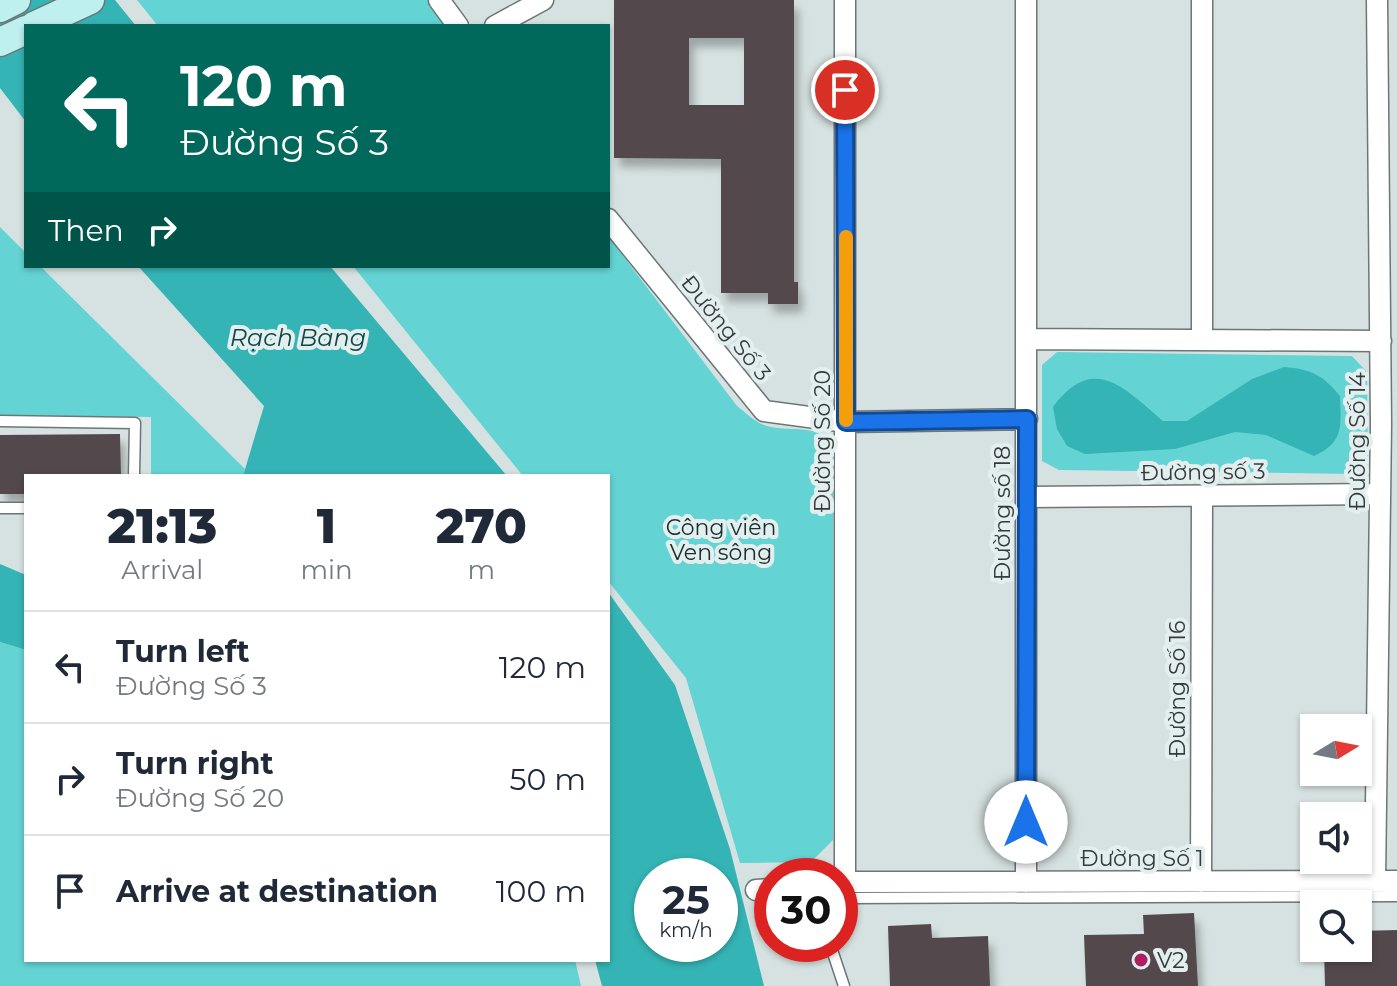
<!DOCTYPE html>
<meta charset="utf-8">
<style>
:root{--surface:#fff;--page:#f2f2f3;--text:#1f2937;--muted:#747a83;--line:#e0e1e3}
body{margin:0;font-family:Montserrat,sans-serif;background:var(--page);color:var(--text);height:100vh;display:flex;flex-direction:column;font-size:30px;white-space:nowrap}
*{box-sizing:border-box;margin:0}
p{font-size:26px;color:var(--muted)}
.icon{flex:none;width:44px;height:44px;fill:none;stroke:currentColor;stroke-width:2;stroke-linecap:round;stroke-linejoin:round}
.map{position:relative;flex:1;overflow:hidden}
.side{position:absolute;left:24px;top:474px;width:586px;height:488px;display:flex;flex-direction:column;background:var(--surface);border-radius:0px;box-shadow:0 2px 6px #0004}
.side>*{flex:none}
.hud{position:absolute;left:24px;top:24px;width:586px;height:244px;border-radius:0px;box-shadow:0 2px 6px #0004;background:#00695c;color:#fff;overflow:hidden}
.needle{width:52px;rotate:80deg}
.fabs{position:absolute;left:1300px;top:714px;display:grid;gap:16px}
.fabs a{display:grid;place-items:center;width:72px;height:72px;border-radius:0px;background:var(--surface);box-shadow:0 2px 6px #0004;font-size:40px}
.speed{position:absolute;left:634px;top:858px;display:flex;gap:16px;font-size:40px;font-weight:700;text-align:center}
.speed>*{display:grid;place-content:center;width:104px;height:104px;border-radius:50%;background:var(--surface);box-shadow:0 2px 6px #0004;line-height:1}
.speed small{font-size:20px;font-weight:400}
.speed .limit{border:12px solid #d22;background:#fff;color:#111}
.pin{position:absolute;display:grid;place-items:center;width:68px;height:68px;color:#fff;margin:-34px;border:4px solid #fff;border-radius:50%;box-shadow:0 2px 8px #0007}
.me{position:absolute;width:88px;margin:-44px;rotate:0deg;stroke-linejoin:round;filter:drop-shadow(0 0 6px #0008)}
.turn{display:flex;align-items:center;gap:28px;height:168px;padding:0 24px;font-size:36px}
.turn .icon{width:104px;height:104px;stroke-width:2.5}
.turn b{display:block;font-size:56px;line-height:68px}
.then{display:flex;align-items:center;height:76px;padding:0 24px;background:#0003;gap:16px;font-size:30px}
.eta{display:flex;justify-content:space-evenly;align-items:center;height:136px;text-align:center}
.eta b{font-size:48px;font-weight:800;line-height:56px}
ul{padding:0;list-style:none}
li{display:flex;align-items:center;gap:24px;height:112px;padding:0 24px;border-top:2px solid var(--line)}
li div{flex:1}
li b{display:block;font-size:30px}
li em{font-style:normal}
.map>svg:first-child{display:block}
.green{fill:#64d3d4}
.water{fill:#35b4b5;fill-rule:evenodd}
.building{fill:#534a4d;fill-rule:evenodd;filter:url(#shadow)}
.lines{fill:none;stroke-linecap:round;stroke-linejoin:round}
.service-casing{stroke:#6c7676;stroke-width:13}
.minor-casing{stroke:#6c7676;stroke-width:23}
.secondary-casing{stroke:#6c7676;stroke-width:31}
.service{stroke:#fff;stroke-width:10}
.minor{stroke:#fff;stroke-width:20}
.secondary{stroke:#bff0f0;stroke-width:28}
.route-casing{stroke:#114b97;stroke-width:20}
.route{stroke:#1a73e8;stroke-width:14}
.slow{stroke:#f59e0b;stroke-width:14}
.poi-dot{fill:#ac2060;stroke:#e3efef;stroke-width:3}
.labels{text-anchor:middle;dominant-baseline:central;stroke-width:8;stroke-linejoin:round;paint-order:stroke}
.street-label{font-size:22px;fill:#353a3a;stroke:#e3efef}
.park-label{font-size:22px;fill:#192e2e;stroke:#e3efef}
.poi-label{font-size:22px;fill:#353a3a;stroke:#e3efef;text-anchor:start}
.water-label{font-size:24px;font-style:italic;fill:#104747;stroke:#e3efef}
</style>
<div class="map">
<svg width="1397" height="986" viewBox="0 0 1397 986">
<defs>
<filter id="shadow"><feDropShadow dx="5" dy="9" stdDeviation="4" flood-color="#0004"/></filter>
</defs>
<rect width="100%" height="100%" fill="#d6e2e1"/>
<path class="green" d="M137,0H430L449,26H158Z
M0,227L26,253V266H40L245,469L243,476H151V417L0,415Z
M608,236L737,406C745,412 755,422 764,425C790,434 812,421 833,444V840L811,862L740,863L686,678L608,581V476H523L353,266H608Z
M1057,352L1352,356L1367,372L1368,464L1357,474L1059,470L1042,461V365Z
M0,642L26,650V960H575L581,986H0Z"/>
<path class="water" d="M0,0H115L136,26H26V122L0,88Z
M138,266H330L507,476H243L264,406Z
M1284,367C1311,369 1323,375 1340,396C1341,427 1344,442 1314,456L1266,435L1235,432L1175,449L1085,454L1067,446L1057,429L1053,407C1094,352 1125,389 1163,421H1187L1252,379Z
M0,564L26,575V650L0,642Z
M608,592L675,685L730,849L764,986H602L595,960H608ZM720,876V944H652V876Z"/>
<path class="building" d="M614,0H794V282H798V304H768V293H721V159L614,158ZM689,38H744V105H689Z
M120,434L121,476H26V494H0V435Z
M1194,913L1198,986H1086L1084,935L1144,934L1143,915Z
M931,924L932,938L988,936L990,986H890L888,926Z
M1397,930V986H1325L1324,948H1358V931Z"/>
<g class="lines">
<defs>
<path id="service" d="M0,421L135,423L134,476
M0,508H26
M840,910L845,898L1397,896
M830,944L844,986"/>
<path id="minor" d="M439,0L458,26
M495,26L543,0
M608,219L764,411L846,422L1027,419
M1027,339L1381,341
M1202,340V0
M1026,497L1380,494
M845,881V0
M1375,881L1381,424L1377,0
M840,882L1397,881
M1026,882V0
M1201,882L1202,496
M756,890L772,889"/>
<path id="secondary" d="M0,8L16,0
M34,26L90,0
M0,42L26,30"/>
</defs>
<use href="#service" class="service-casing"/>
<use href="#minor" class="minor-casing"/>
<use href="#secondary" class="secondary-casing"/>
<use href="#service" class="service"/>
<use href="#minor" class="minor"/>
<use href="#secondary" class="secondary"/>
</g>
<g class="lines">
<defs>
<path id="route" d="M845,90L846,422L1027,419L1026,822"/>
</defs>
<use href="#route" class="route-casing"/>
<use href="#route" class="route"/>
<path class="slow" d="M846,237V420"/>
</g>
<circle class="poi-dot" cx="1141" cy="960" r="8"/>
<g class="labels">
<g class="street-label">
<text transform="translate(726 328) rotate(51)">Đường Số 3</text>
<text transform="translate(822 441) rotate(-90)">Đường Số 20</text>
<text transform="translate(1357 441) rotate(-90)">Đường Số 14</text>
<text transform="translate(1203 472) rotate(-1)">Đường số 3</text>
<text transform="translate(1002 513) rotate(-90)">Đường số 18</text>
<text transform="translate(1177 689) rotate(-90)">Đường Số 16</text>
<text x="1142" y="858">Đường Số 1</text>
</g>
<g class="park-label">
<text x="721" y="527">Công viên<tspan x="721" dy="25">Ven sông</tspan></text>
</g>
<g class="poi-label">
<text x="1157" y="960">V2</text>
</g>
<g class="water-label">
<text x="298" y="337">Rạch Bàng</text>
</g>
</g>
</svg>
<div class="fabs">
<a><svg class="needle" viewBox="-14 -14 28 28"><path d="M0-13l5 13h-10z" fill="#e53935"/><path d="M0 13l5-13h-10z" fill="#747a83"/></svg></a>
<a><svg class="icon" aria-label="sound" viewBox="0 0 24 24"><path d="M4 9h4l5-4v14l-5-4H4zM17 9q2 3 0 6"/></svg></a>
<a><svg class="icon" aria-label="search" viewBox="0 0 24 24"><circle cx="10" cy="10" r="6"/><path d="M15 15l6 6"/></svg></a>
</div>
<div class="speed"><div>25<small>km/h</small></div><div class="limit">30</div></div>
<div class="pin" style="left:845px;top:90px;background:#d93025"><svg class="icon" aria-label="arrive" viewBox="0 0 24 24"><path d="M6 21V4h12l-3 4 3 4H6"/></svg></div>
<svg class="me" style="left:1026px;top:822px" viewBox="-20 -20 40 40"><circle r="19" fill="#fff"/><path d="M0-13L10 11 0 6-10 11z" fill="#1a73e8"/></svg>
<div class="hud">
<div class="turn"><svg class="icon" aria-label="left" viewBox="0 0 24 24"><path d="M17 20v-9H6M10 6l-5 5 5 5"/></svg><div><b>120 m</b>Đường Số 3</div></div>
<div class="then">Then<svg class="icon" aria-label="right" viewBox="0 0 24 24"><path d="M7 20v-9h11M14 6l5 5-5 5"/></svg></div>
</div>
<section class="side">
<div class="eta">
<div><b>21:13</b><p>Arrival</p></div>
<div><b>1</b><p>min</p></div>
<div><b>270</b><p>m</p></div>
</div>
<ul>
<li><svg class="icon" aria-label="left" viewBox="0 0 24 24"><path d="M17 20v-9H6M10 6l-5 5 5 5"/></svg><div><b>Turn left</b><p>Đường Số 3</p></div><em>120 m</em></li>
<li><svg class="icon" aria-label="right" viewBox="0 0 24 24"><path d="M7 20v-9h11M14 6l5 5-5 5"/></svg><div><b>Turn right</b><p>Đường Số 20</p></div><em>50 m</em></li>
<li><svg class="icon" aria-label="arrive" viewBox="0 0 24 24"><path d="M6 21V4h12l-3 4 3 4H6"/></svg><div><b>Arrive at destination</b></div><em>100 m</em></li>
</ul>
</section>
</div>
